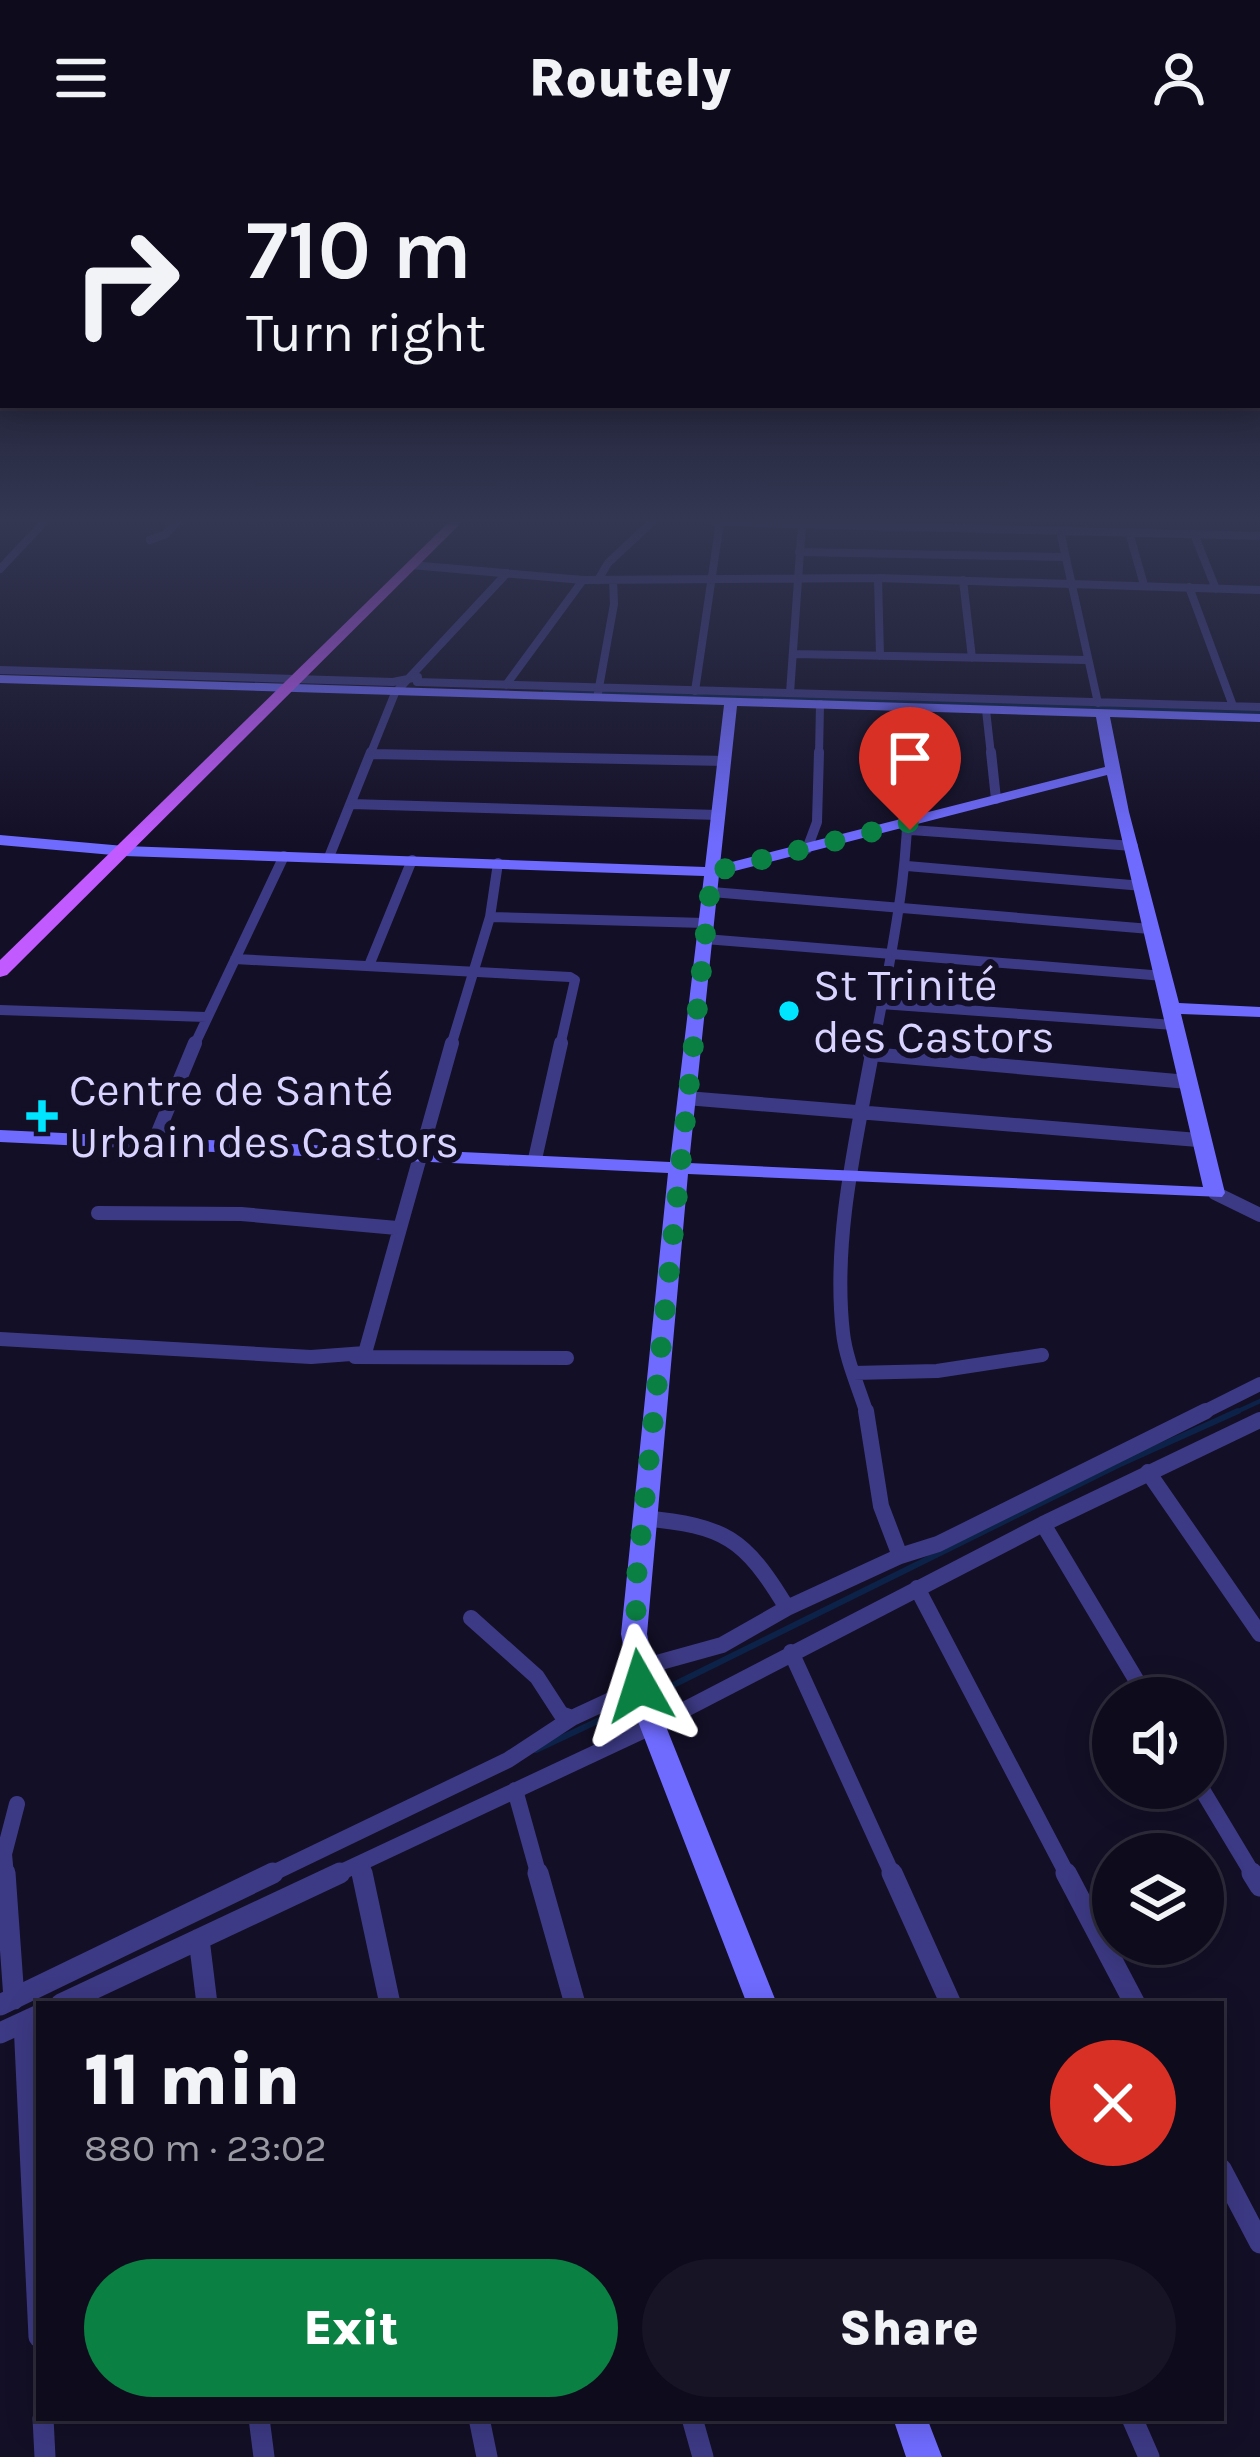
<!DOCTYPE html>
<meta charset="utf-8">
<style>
:root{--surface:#0e0b1c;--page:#171425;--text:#f1f3f6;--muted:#9b9ba3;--line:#2e2b3b;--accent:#0b8043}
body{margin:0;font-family:Karla,sans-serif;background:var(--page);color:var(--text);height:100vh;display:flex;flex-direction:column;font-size:45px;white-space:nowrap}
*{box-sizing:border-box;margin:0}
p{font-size:39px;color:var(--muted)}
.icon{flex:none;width:66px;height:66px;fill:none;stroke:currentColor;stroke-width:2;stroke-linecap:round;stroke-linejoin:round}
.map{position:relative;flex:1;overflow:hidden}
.panel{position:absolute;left:36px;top:1845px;width:1188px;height:420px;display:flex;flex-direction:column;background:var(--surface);border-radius:0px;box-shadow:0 6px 30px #0003,0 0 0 3px var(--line)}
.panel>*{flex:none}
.top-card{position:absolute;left:0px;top:0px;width:1260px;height:252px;box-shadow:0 6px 30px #0003,0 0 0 3px var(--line);background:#0e0b1c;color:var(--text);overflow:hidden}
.buttons{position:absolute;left:1092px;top:1521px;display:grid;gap:24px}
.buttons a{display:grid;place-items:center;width:132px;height:132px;border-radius:50%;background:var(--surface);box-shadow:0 6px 30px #0003,0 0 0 3px var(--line);font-size:60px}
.pin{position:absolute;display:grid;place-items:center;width:102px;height:102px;color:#fff;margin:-123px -51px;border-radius:50% 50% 50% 0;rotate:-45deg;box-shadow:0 0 12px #0007}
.pin .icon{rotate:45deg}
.me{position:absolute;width:132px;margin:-66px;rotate:354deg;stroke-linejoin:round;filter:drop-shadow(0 0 9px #0008)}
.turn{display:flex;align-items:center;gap:42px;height:252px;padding:0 48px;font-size:54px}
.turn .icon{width:156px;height:156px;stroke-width:2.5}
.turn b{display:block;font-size:84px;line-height:102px}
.round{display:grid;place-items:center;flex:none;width:126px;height:126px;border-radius:63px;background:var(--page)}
.summary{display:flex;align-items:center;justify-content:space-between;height:204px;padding:0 48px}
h1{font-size:72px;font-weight:800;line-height:90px}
.button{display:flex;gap:24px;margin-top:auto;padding:24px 48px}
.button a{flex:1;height:138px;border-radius:72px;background:var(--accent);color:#fff;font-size:48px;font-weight:800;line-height:138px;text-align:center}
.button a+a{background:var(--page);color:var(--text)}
header{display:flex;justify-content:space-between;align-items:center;height:156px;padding:0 48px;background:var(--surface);font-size:54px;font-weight:800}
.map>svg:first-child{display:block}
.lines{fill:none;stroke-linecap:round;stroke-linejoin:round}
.stream-far1{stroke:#0c2248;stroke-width:4.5}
.stream{stroke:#0c2248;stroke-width:6}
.river{fill:#0c2248;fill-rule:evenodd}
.street-far4{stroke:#3d3a85;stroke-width:8}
.street-far3{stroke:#3d3a85;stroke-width:10}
.street-far2{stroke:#3d3a85;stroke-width:14}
.street-far1{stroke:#3d3a85;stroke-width:16}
.street{stroke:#3d3a85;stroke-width:21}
.secondary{fill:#6f6bff;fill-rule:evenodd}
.primary{fill:#c25bff;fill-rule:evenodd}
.route{stroke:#0b8043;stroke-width:21;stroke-dasharray:0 37.8}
.poi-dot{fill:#00e5ff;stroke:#130f26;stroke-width:4.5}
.labels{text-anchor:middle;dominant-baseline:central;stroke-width:12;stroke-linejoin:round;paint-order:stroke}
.poi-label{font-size:45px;fill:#d9d4ff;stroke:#130f26;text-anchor:start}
</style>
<header><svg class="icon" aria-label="menu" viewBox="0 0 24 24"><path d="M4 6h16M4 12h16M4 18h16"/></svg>Routely<svg class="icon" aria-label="person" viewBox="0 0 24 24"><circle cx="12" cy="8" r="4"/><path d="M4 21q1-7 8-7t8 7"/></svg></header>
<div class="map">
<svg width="1260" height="2301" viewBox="0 0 1260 2301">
<rect width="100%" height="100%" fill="#130f26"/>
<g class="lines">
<path class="stream-far1" d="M1232,1258L1260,1245"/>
<path class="stream" d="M655,1538L1118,1309L1238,1255
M536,1594L640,1545"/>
<path class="river" d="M543,531L1260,551V561L548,539L543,537Z"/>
<path class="street-far4" d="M715,366L1260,380
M1060,375L1098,547
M1129,376L1144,429
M1194,378L1216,433
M150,384L166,378L177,366
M799,396L1063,401
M411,409L583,424L878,422L1260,434
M0,413L44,366
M878,422L880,500
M598,424L608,407L652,366
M963,424L972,502
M1189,431L1233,550
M794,498L1086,504
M0,514L393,526L418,521L417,526L1260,551
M506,529L583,424
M695,535L720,366
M598,537L614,448L613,424
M790,537L802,368
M905,551L907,599
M986,554L991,599
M372,598L417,599
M370,599L395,537L507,417
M819,599L820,548"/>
<path class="street-far3" d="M991,596L996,643
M372,598L726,605
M351,648L718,659
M911,674L1133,690
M807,693L817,666L819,596
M329,701L371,596
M907,710L1143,730
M712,736L1150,773
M490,761L705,767
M705,783L1164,820
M235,803L570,821L575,824L560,890
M370,807L412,704
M881,848L1174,869
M0,854L206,861
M194,890L284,700
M451,890L490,761L498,707
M874,890C893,788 913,701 907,596"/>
<path class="street-far2" d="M870,898L1188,926
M686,942L1198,984
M154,986L195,887
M535,1003L561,887
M1215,1037L1260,1059
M98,1057L241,1058L397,1072
M0,1183L311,1201L365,1197L452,887
M355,1201L567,1202
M853,1217L937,1215L1042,1199
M867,1258C859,1232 846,1204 843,1177C832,1082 857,981 874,887
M1200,1258L1260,1228"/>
<path class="street-far1" d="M866,1255L881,1350L900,1400
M1148,1316L1260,1478
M643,1362C725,1370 744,1381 787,1452
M1043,1368L1147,1542
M917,1432L1068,1720
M471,1462L537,1521L561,1558L572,1562L641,1530
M791,1496L893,1720
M639,1512L722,1489L787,1452L900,1400L938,1388L1206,1255
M1201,1632L1254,1720
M515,1634L539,1720
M360,1708L363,1720
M6,1720L4,1698L17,1648
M267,1720L508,1604L572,1562
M333,1720L653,1570L1043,1368L1260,1264"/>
<path class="street" d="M5,1717L14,1843
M362,1717L390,1848
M538,1717L575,1848
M892,1717L951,1848
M1066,1717L1135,1848
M1252,1717L1260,1730
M199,1783L207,1848
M61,1848L340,1717
M0,1849L273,1717
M24,1866L39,2181
M0,1877L39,1859
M1221,2013L1260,2087
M43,2262L45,2301
M259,2262L264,2301
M479,2262L487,2301
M692,2262L703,2301
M1132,2262L1149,2301"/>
<path class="secondary" d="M0,519L1260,558V566L1110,561L1129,656L1179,847L1260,851V861L1181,858L1225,1037L1222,1041L688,1018L647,1478L663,1563L777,1848H747L637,1563L621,1478L668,1017L0,986V974L670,1006L704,720L124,700L0,689V679L124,690L705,711L724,549L0,527ZM737,550L1096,561L1105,611L720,709ZM1107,619L1203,1031L689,1007L719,719Z
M893,2262H927L942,2301H906Z"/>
<path class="primary" d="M449,366H462L7,819L0,821V804Z"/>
</g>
<linearGradient id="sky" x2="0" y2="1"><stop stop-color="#0a0815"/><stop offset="0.53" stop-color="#333752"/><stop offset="1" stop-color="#333752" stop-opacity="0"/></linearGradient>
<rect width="1260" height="688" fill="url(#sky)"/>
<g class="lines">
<path class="route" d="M640,1530L635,1435L712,716L911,666L910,674"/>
</g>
<g class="poi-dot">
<circle cx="789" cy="855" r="12"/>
<path d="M36 942h12v12h12v12h-12v12h-12v-12h-12v-12h12z"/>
</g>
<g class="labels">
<g class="poi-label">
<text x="813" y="829">St Trinité<tspan x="813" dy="52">des Castors</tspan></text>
<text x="69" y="934">Centre de Santé<tspan x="69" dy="52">Urbain des Castors</tspan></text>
</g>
</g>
</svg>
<div class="buttons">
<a><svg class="icon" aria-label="sound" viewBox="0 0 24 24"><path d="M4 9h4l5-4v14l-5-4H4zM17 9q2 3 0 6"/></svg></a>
<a><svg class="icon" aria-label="layers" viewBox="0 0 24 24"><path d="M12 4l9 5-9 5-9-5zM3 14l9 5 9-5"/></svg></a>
</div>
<div class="pin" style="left:910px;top:674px;background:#d93025"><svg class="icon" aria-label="arrive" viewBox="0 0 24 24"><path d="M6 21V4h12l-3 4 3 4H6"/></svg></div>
<svg class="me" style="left:640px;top:1530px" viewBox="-20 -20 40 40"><path d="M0-17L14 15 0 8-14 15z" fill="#0b8043" stroke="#fff" stroke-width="4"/></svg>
<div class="top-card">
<div class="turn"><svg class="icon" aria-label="right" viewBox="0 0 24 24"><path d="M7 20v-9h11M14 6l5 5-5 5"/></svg><div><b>710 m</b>Turn right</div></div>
</div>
<section class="panel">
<div class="summary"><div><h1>11 min</h1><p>880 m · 23:02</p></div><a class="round" style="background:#d93025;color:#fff"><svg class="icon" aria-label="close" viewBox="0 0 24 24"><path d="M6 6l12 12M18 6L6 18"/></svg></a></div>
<div class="button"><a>Exit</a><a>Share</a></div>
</section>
</div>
